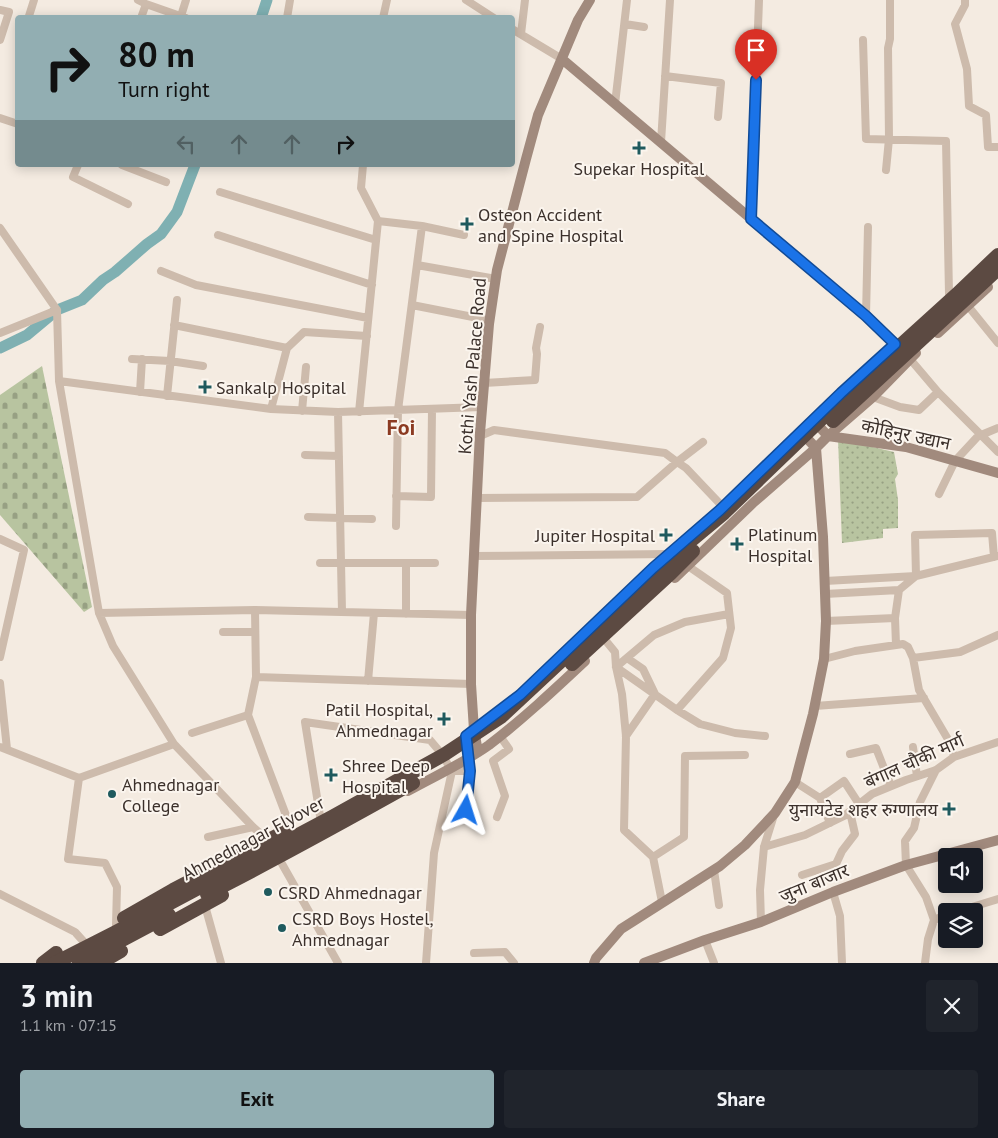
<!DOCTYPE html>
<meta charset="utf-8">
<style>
:root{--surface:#171b24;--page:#20242c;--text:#f1f3f6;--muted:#9ea1a6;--accent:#92aeb2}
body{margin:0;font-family:"PT Sans","Noto Sans Devanagari",sans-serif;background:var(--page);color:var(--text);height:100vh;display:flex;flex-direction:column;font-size:19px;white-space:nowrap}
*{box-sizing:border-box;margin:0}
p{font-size:16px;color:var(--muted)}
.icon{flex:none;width:28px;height:28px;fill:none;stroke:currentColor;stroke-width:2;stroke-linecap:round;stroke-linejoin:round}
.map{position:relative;height:963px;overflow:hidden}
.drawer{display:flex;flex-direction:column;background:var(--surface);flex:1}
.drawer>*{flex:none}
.hud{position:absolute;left:15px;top:15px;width:500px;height:152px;border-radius:5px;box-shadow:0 2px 12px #0003;background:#92aeb2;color:#111;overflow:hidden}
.buttons{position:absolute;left:938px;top:848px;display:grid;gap:10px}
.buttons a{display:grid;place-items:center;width:45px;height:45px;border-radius:5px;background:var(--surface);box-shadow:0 2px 12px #0003;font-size:25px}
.pin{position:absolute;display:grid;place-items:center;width:42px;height:42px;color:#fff;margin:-51px -21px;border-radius:50% 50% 50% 0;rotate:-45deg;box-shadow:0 0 5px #0007}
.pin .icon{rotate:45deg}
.me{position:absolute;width:55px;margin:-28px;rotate:6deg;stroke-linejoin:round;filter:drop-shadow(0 0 4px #0008)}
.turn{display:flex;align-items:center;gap:18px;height:105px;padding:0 20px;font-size:22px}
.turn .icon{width:65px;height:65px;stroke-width:2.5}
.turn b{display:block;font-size:35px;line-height:42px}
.lanes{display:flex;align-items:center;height:48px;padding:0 20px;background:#0003;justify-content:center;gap:25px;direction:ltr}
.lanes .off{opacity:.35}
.round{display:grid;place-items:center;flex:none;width:52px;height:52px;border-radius:5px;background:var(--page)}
.head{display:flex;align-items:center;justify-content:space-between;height:85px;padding:0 20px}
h1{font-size:30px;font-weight:800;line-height:38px}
.primary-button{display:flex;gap:10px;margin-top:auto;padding:10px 20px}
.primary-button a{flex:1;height:58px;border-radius:5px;background:var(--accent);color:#111;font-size:20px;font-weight:800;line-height:58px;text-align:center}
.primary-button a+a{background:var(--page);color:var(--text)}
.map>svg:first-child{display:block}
.cemetery{fill:url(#cemetery-stones)}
.park{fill:url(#park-dots)}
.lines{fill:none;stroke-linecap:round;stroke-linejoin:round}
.river{stroke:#7fb0b2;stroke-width:11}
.street{stroke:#cdbbac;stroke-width:8}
.secondary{stroke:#a18a7d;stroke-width:10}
.highway{stroke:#5c4a42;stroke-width:14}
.highway-bridge{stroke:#5c4a42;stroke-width:14}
.route-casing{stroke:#114b97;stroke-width:12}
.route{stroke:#1a73e8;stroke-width:9}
.poi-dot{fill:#1f5a5e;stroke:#fbf5ee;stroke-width:2}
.labels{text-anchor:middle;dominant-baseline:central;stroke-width:4;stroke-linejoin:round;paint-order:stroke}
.poi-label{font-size:18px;fill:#3b302b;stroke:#fbf5ee;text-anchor:start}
.street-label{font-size:18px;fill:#3b302b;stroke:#fbf5ee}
.district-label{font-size:22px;font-weight:bold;fill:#8c3b22;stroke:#fbf5ee}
</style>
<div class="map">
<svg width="998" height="963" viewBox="0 0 998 963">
<defs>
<pattern id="cemetery-stones" width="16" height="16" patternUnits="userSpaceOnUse" patternTransform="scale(1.25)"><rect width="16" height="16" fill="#b8c4a0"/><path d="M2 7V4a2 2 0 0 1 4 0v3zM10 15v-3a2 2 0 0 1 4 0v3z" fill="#97a083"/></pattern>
<pattern id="park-dots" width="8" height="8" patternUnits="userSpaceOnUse" patternTransform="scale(1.25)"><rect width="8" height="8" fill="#b8c4a0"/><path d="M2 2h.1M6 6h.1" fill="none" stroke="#97a083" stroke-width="1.8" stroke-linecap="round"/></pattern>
</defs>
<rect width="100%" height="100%" fill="#f4ebe1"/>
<path class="cemetery" d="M42,366L92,607L84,612L0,515V395Z"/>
<path class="park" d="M838,439L894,452L898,474L895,479L898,500V528L883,529V538L842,543Z"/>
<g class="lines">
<path class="river" d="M261,18L267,0
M0,348L27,335L57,310L82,300L103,280L115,272L147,244L161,234L177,212L195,165"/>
<path class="street" d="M138,0L146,4L186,18
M466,0L494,18
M965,0V5L955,24L967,69L969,106L986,115L988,147H998
M0,10L9,12L0,40
M29,16L34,0
M181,16L186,0
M141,18L146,4
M287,18L290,0
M383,18L387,0
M625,24L644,27
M512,29L562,59
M521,34L525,0
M863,40L866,139L946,141L949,294
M665,76L721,83L718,117
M615,104L627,0
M0,118L18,124
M661,142L670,0
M78,165L73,177L128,204
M122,165L166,182
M886,170L889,139L888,48L890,39V0
M220,192L376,240
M751,219L759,0
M378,221L422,226L464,235
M0,228L57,310
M218,235L372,285
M417,265L496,279
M161,271L196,285L368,318
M412,305L483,319
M968,306L998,343
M57,310L59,381L99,613L113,646L174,744L253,827L262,835L269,843
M866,316L868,227
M174,325L287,348
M0,333L57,310
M132,359L170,361L203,366
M910,359L938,392L998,452
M59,381L271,409L338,412L482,407
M484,383L535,380L537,354L536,348L540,327
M140,392L142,359
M167,396L177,300
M873,397L900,407L919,410L938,392
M271,409L287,348L304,332L367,336
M302,411L306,367
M338,412L342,612
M359,412L378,221L361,188L363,165
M981,435L998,428
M703,442L677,462L686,468L723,507
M305,455L339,456
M939,494L955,461L980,434
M396,496L431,497L432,409
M477,498L637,497L677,462L665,453L494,430L480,436
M308,517L372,519
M396,526L398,410L422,226
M0,539L24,550L0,657
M474,556L670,554
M320,563H435
M825,581L916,576L915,535L992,533L994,557
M825,594L899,590
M255,610L256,677L248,715L292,831
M99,613L255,610L471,615
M406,614V563
M729,614L685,622L654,635L616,667L677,710L700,724L735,733L765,736
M826,621L895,618
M223,632H255
M606,641L615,652L616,667L622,694L626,736L624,830L653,857
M896,645L895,618L899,590L916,576L998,556
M913,658L960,652L998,635
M824,659L855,651L903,644L908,647L913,658L919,690L949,741L954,757
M256,677L471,684
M368,681L374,613
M0,683L7,749
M815,706L924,698
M677,710L723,658L731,628L727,593L688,566
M192,733L248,715
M626,736L655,694L643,669L627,658
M0,747L79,778
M913,747L917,776
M850,754L876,748L891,786
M452,771H470L466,810
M795,782L820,798L830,823
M820,798L844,781L859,804
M320,816L305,722L430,740L441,753L452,771L434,853L426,963
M497,817L505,796L493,761L509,749L500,736
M208,837L253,827
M764,847L805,835L844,816L872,794L906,780L936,770L954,757L998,742
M277,855L338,963
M714,870L719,905
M802,875L836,864L842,851L855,834L850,812
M833,892L840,916L842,963
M0,894L75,932L84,942
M204,902L221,963
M662,902L653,857L684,837L685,756L745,755
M959,911L998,899
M934,920L926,897L906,865L905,841L914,828L920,802L936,770
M761,922L760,890L764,847L774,815
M116,925L117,887L105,863L68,859L79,778L174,744
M705,940L714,963
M474,953L505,952L514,963
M925,963L928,939L934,920L946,915"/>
<path class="secondary" d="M562,59L866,316L895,345
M938,333L988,287
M813,420L828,436L906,447L998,473
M675,578L754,502L816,448L828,436L873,397L916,353
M478,752L474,730L471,684V615L480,433L489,324L497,270L526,159L538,115L578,20L590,0
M408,791C435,776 464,763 489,745C523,719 554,690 585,661
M594,963L596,958L621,929L720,866L745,845L775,813L795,782L813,714L824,659L826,621L823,537L816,448L801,432
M644,963L705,940L761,922L833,892L906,865L998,840"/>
<path class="highway" d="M43,963L56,953"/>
<path class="highway-bridge" d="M833,421L998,269
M572,664L671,573L693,551
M207,894C277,859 345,821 413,783
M124,918L173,890L288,830
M160,929L222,895
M55,963L114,933L332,817L445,754L501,717L688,543L724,513L860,382L956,295L998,255
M79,963L169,915
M100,963L121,951"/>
</g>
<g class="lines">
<defs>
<path id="route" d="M466,810L470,771L466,736L520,695L653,568L720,510L841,393L895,344L866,316L751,219L756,80"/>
</defs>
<use href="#route" class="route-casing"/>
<use href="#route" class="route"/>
</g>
<g class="poi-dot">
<path d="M636.5 140.5h5v5h5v5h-5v5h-5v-5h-5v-5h5z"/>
<path d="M464.5 216.5h5v5h5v5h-5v5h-5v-5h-5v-5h5z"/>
<path d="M202.5 379.5h5v5h5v5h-5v5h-5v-5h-5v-5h5z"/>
<path d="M663.5 527.5h5v5h5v5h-5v5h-5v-5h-5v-5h5z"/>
<path d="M734.5 536.5h5v5h5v5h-5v5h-5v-5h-5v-5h5z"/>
<path d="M441.5 711.5h5v5h5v5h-5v5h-5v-5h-5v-5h5z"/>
<path d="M328.5 767.5h5v5h5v5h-5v5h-5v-5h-5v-5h5z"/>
<circle cx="112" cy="794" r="5"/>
<path d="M946.5 801.5h5v5h5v5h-5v5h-5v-5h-5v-5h5z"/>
<circle cx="268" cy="892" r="5"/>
<circle cx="282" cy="928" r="5"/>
</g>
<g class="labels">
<g class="poi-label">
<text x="639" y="168" text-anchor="middle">Supekar Hospital</text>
<text x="478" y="214">Osteon Accident<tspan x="478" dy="21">and Spine Hospital</tspan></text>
<text x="216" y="387">Sankalp Hospital</text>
<text x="748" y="534">Platinum<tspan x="748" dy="21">Hospital</tspan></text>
<text x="655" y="535" text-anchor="end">Jupiter Hospital</text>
<text x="433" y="709" text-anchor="end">Patil Hospital,<tspan x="433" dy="21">Ahmednagar</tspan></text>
<text x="342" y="765">Shree Deep<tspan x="342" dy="21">Hospital</tspan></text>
<text x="122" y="784">Ahmednagar<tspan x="122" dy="21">College</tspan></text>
<text x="938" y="809" text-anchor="end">युनायटेड शहर रुग्णालय</text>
<text x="278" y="892">CSRD Ahmednagar</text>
<text x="292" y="918">CSRD Boys Hostel,<tspan x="292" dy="21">Ahmednagar</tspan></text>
</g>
<g class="street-label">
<text transform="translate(472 366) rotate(-85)">Kothi Yash Palace Road</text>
<text transform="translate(906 434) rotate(12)">कोहिनुर उद्यान</text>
<text transform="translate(914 761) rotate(-24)">बंगाल चौकी मार्ग</text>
<text transform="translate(253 838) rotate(-28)">Ahmednagar Flyover</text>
<text transform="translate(814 883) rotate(-22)">जुना बाजार</text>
</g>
<g class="district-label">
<text x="401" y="427">Foi</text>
</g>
</g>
</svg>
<div class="buttons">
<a><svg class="icon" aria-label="sound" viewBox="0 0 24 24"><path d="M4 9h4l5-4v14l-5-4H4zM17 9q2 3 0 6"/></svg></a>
<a><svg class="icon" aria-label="layers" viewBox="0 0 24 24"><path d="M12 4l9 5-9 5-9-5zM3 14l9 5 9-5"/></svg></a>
</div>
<div class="pin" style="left:756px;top:80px;background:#d93025"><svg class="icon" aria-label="arrive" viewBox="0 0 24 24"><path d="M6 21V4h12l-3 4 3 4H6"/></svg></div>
<svg class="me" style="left:466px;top:810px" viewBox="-20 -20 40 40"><path d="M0-17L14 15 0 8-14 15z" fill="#1a73e8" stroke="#fff" stroke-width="4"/></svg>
<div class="hud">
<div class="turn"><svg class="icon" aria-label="right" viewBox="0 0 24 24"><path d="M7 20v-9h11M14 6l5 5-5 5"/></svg><div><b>80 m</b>Turn right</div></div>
<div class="lanes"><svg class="icon off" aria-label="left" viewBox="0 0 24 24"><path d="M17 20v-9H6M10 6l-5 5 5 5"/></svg><svg class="icon off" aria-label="ahead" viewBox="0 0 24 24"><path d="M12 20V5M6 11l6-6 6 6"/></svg><svg class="icon off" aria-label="ahead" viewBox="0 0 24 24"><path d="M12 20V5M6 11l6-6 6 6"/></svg><svg class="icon" aria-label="right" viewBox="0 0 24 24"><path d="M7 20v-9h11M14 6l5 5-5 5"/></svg></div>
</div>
</div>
<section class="drawer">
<div class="head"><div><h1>3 min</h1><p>1.1 km · 07:15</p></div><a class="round"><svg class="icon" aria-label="close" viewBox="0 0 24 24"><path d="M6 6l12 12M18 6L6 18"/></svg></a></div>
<div class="primary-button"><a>Exit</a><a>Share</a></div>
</section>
